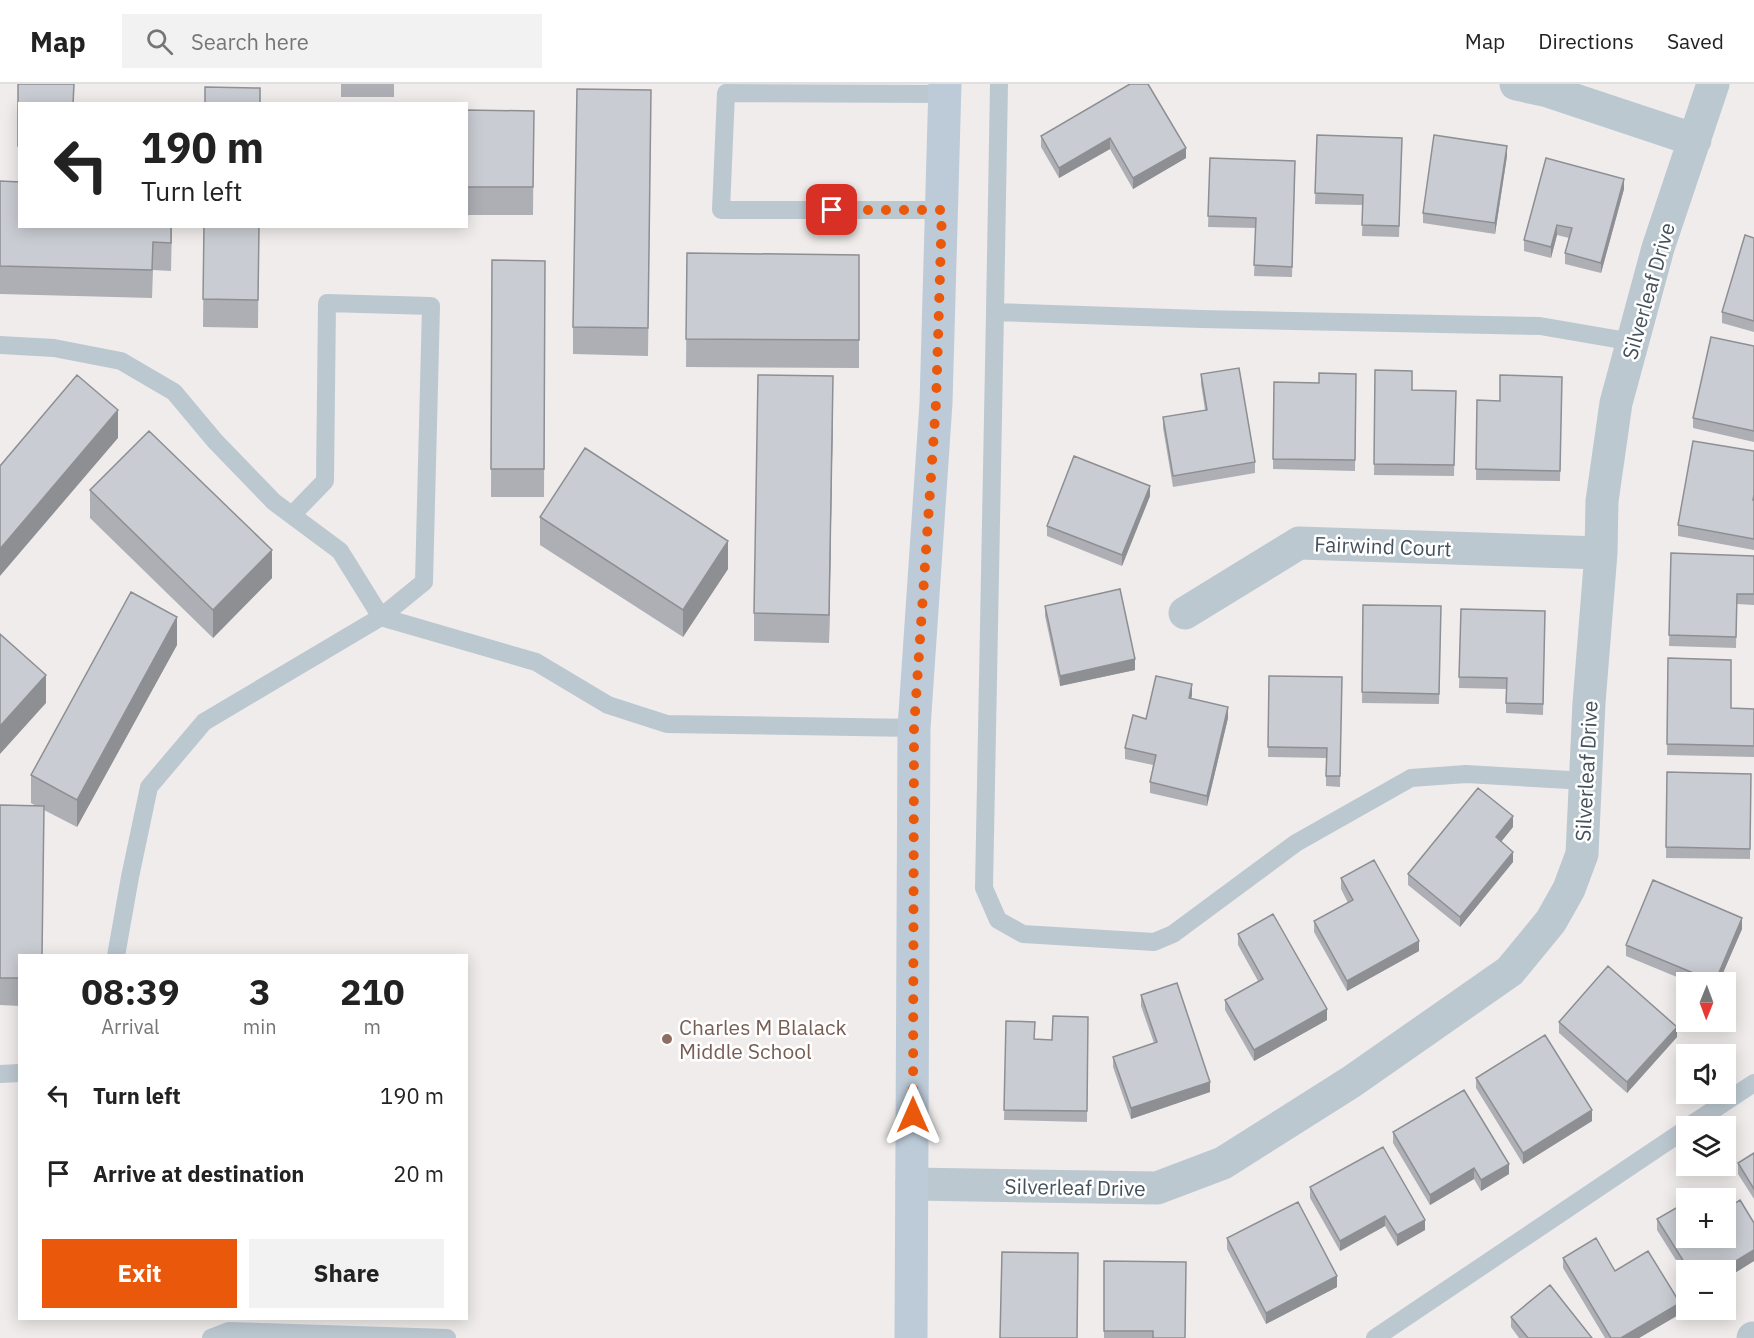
<!DOCTYPE html>
<meta charset="utf-8">
<style>
:root{--surface:#fff;--page:#f2f2f2;--text:#222;--muted:#767676;--line:#e0e0e0;--accent:#ea580c}
body{margin:0;font-family:"IBM Plex Sans",sans-serif;background:var(--page);color:var(--text);height:100vh;display:flex;flex-direction:column;font-size:22px;white-space:nowrap}
*{box-sizing:border-box;margin:0}
p{font-size:20px;color:var(--muted)}
.icon{flex:none;width:33px;height:33px;fill:none;stroke:currentColor;stroke-width:2;stroke-linecap:round;stroke-linejoin:round}
.map{position:relative;flex:1;overflow:hidden}
.sheet{position:absolute;left:18px;top:870px;width:450px;height:366px;display:flex;flex-direction:column;background:var(--surface);border-radius:0px;box-shadow:0 3px 15px #0003}
.sheet>*{flex:none}
.banner{position:absolute;left:18px;top:18px;width:450px;height:126px;border-radius:0px;box-shadow:0 3px 15px #0003;background:#fff;color:var(--text);overflow:hidden}
.needle{width:39px;rotate:181deg}
.buttons{position:absolute;left:1676px;top:888px;display:grid;gap:12px}
.buttons a{display:grid;place-items:center;width:60px;height:60px;border-radius:0px;background:var(--surface);box-shadow:0 3px 15px #0003;font-size:30px}
.pin{position:absolute;display:grid;place-items:center;width:51px;height:51px;color:#fff;margin:-26px;border-radius:12px;box-shadow:0 3px 9px #0006}
.me{position:absolute;width:66px;margin:-33px;rotate:0deg;stroke-linejoin:round;filter:drop-shadow(0 0 4px #0008)}
.turn{display:flex;align-items:center;gap:21px;height:126px;padding:0 24px;font-size:27px}
.turn .icon{width:78px;height:78px;stroke-width:2.5}
.turn b{display:block;font-size:42px;line-height:51px}
.eta{display:flex;justify-content:space-evenly;align-items:center;height:102px;text-align:center}
.eta b{font-size:36px;font-weight:700;line-height:42px}
.button{display:flex;gap:12px;margin-top:auto;padding:12px 24px}
.button a{flex:1;height:69px;border-radius:0px;background:var(--accent);color:#fff;font-size:24px;font-weight:700;line-height:69px;text-align:center}
.button a+a{background:var(--page);color:var(--text)}
ul{padding:0;list-style:none}
li{display:flex;align-items:center;gap:18px;height:78px;padding:0 24px}
li div{flex:1}
li b{display:block;font-size:22px}
li em{font-style:normal}
header{display:flex;align-items:center;gap:36px;box-sizing:border-box;height:84px;padding:0 30px;background:var(--surface);border-bottom:2px solid var(--line)}
header strong{font-size:28px}
nav{display:flex;gap:33px;margin-inline-start:auto;font-size:21px}
.search{width:420px;height:54px;background:var(--page);display:flex;align-items:center;gap:15px;box-sizing:border-box;padding:0 21px;border-radius:0px;color:var(--muted);font-size:22px}
.map>svg:first-child{display:block}
.lines{fill:none;stroke-linecap:round;stroke-linejoin:round}
.lane{stroke:#bcc8d0;stroke-width:18}
.street{stroke:#bcc8d0;stroke-width:33}
.secondary{stroke:#bdcbd8;stroke-width:33}
.wall{fill:#adafb5}
.shaded-wall{fill:#8d8f93}
.building{fill:#c9ccd2;stroke:#8d8f93;stroke-width:1.5}
.route{stroke:#ea580c;stroke-width:10;stroke-dasharray:0 18}
.education-dot{fill:#8d6e63;stroke:#fff;stroke-width:2}
.labels{text-anchor:middle;dominant-baseline:central;stroke-width:5;stroke-linejoin:round;paint-order:stroke}
.street-label{font-size:21px;fill:#44515b;stroke:#fff}
.education-label{font-size:21px;fill:#785e54;stroke:#fff;text-anchor:start}
</style>
<header>
<strong>Map</strong>
<div class="search"><svg class="icon" aria-label="search" viewBox="0 0 24 24"><circle cx="10" cy="10" r="6"/><path d="M15 15l6 6"/></svg>Search here</div>
<nav><a>Map</a><a>Directions</a><a>Saved</a></nav>
</header>
<div class="map">
<svg width="1754" height="1254" viewBox="0 0 1754 1254">
<rect width="100%" height="100%" fill="#f0ecec"/>
<g class="lines">
<path class="lane" d="M999,0L995,228L1201,235L1540,242L1633,258
M942,126H721L726,9L945,10
M995,228L984,804L998,836L1023,850L1154,858L1173,850L1296,759L1411,694L1466,690L1586,697
M0,261L54,264L121,277L174,308L215,357L274,418L340,467L381,533L536,578L608,621L667,640L914,644
M116,872L130,793L149,703L204,638L381,533L424,498L431,222L327,219L325,397L292,431
M0,990L20,989
M1689,1042L1754,999
M211,1254L229,1247L447,1254
M1375,1254L1686,1045"/>
<path class="street" d="M1516,0L1548,7L1695,56
M1185,529L1299,459L1601,469
M912,1100L1157,1104L1223,1079L1351,998L1510,887L1551,837L1569,805L1582,770L1589,619L1601,469L1602,417L1616,319L1658,164L1713,0
M1753,1254H1754"/>
<path class="secondary" d="M911,1254L914,644L936,319L945,0"/>
</g>
<path class="wall" d="M18,0L20,20V90H18Z
M341,0H394V13H341Z
M1130,0L1186,74L1133,105L1110,65L1059,94L1041,63V52Z
M651,6L648,272L573,270V243Z
M466,26L534,27L533,131H466Z
M1317,51L1402,54L1399,153L1362,152L1363,121L1315,120Z
M1507,72L1495,150L1423,139V129Z
M1210,74L1295,87L1292,193L1254,192L1256,144L1208,143Z
M0,97L172,142L171,187L153,186L152,214L0,210Z
M1624,105L1601,189L1565,180V169L1569,154L1557,151L1551,174L1524,167V156Z
M204,142H259L258,244L203,243Z
M1754,154V248L1722,239V228Z
M687,169L859,171V284L686,283Z
M492,176L545,177L544,413H491Z
M1754,262V358L1693,344V334Z
M1375,286L1412,306L1456,307L1454,392L1374,391Z
M1201,290L1255,378V389L1173,403L1163,344V333L1205,326L1201,300Z
M1356,290L1355,387L1273,385L1274,298L1319,299Z
M1562,293L1560,397L1476,396L1477,316L1500,317Z
M833,320L829,559L754,557V529Z
M1754,367V466L1678,452V441Z
M90,406L272,494L213,554L90,434Z
M1150,412L1122,482L1047,452V442Z
M540,433L728,485L683,553L540,461Z
M1671,469L1754,472V521L1737,520L1736,564L1669,562Z
M1363,521L1441,522L1439,620L1362,619Z
M1045,522L1135,586L1060,602L1045,532Z
M1461,525L1545,527L1543,631L1506,629V605L1459,604Z
M177,561L77,743L44,726L20,872V922L0,921V721L36,722L31,719V691Z
M1668,574L1731,624L1754,625V673L1667,671Z
M1269,592L1342,593L1340,703L1326,702V674L1268,673Z
M1192,611L1191,614L1228,634L1207,722L1150,709V698L1153,681L1125,675V664L1146,635Z
M1667,688L1751,690L1750,775L1666,774Z
M1513,743L1501,758L1513,778L1460,843L1408,801V790Z
M1341,794L1419,867L1347,907L1314,848V837L1348,819L1341,805Z
M1742,845L1719,898H1689L1626,872V861Z
M1238,850L1327,936L1254,977L1225,926V916L1258,897L1238,861Z
M1141,911L1210,1008L1131,1035L1113,983V973L1154,959L1141,922Z
M1088,933L1087,1038L1004,1036L1006,937L1035,955L1052,956Z
M1559,938L1677,953L1627,1009L1559,949Z
M1476,994L1592,1037L1523,1080L1476,1004Z
M1393,1048L1509,1090L1481,1107L1474,1095L1430,1121L1393,1059Z
M1754,1069V1115L1738,1090V1079Z
M1310,1103L1425,1146L1397,1162L1385,1142L1340,1167L1310,1114Z
M1657,1135L1686,1154L1754,1139V1177L1725,1195V1186H1686V1192L1657,1146Z
M1227,1154L1337,1203L1266,1240L1227,1165Z
M1563,1174L1615,1187L1680,1230L1639,1254H1605L1563,1184Z
M1104,1177L1185,1254H1104Z
M1511,1233L1592,1254H1519L1511,1243Z"/>
<path class="shaded-wall" d="M1110,54V65L1059,94V84Z
M1507,62V72L1495,150V139Z
M1186,64V74L1133,105V94Z
M1624,95V105L1601,189V179Z
M1557,141V151L1551,174V163Z
M833,292V320L829,559V531Z
M118,326V354L0,492V465Z
M1150,402V412L1122,482V471Z
M728,457V485L683,553V526Z
M272,466V494L213,554V526Z
M177,533V561L77,743V716Z
M1135,575V586L1060,602V592Z
M46,591V619L0,670V642Z
M1192,600V611L1189,624V614Z
M1228,623V634L1207,722V712Z
M1513,732V743L1496,764V753Z
M1513,768V778L1460,843V833Z
M1742,834V845L1719,898H1715Z
M1419,857V867L1347,907V897Z
M1327,925V936L1254,977V966Z
M1677,943V953L1627,1009V998Z
M1210,998V1008L1131,1035V1024Z
M1592,1026V1037L1523,1080V1069Z
M1509,1080V1090L1481,1107V1096Z
M1474,1084V1095L1430,1121V1111Z
M1385,1132V1142L1340,1167V1157Z
M1425,1136V1146L1397,1162V1151Z
M1754,1166V1177L1725,1195V1186H1721Z
M1337,1192V1203L1266,1240V1229Z
M1680,1219V1230L1639,1254H1621Z"/>
<path class="building" d="M18,0H74L73,20H20V62H18Z
M1130,0H1148L1186,64L1133,94L1110,54L1059,84L1041,52Z
M205,3L260,4V20H205Z
M577,5L651,6L648,244L573,243Z
M466,26L534,27L533,103H466Z
M1317,51L1402,54L1399,142L1362,141L1363,111L1315,109Z
M1434,51L1507,62L1495,139L1423,129Z
M1210,74L1295,77L1292,183L1254,181L1256,134L1208,132Z
M1546,74L1624,95L1601,179L1565,169L1572,144L1557,141L1551,163L1524,156Z
M0,97L20,98V142H171V159L153,158L152,186L0,182Z
M204,142H259L258,216L203,215Z
M1745,151L1754,154V237L1722,228Z
M687,169L859,171V256L686,255Z
M492,176L545,177L544,385H491Z
M1711,253L1754,262V347L1693,334Z
M1239,284L1255,378L1173,392L1163,333L1207,326L1201,290Z
M1375,286L1412,287V306L1456,307L1454,381L1374,380Z
M1319,289L1356,290L1355,376L1273,375L1274,298L1319,299Z
M77,291L118,326L0,465V382Z
M758,291L833,292L829,531L754,529Z
M1500,291L1562,293L1560,387L1476,385L1477,316L1500,317Z
M149,347L272,466L213,526L90,406Z
M1693,357L1754,367V411L1753,416H1754V455L1678,441Z
M585,364L728,457L683,526L540,433Z
M1074,372L1150,402L1122,471L1047,442Z
M1671,469L1754,472V510H1737L1736,553L1669,551Z
M1120,505L1135,575L1060,592L1045,522Z
M131,508L177,533L77,716L31,691Z
M1363,521L1441,522L1439,610L1362,608Z
M1461,525L1545,527L1543,620L1506,619L1507,594L1459,593Z
M0,550L46,591L0,642Z
M1668,574L1731,576V624L1754,625V662L1667,660Z
M1156,592L1192,600L1189,614L1228,623L1207,712L1150,698L1156,671L1125,664L1133,631L1146,635Z
M1269,592L1342,593L1340,692H1326L1327,664L1268,663Z
M1667,688L1751,690L1750,765L1666,763Z
M1478,704L1513,732L1496,753L1513,768L1460,833L1408,790Z
M0,721L44,722L42,872H20V894H0Z
M1374,776L1419,857L1347,897L1314,837L1353,816L1341,794Z
M1653,796L1742,834L1715,898L1626,861Z
M1273,830L1327,925L1254,966L1225,916L1263,895L1238,850Z
M1608,882L1677,943L1627,998L1559,938Z
M1177,899L1210,998L1131,1024L1113,973L1157,958L1141,911Z
M1053,932L1088,933L1087,1027L1004,1026L1006,937L1035,938L1034,955L1052,956Z
M1545,951L1592,1026L1523,1069L1476,994Z
M1464,1006L1509,1080L1481,1096L1474,1084L1430,1111L1393,1048Z
M1383,1063L1425,1136L1397,1151L1385,1132L1340,1157L1310,1103Z
M1754,1069V1105L1738,1079Z
M1740,1116L1754,1139V1166L1721,1186H1689L1657,1135L1683,1120L1686,1125V1154H1725V1126Z
M1298,1118L1337,1192L1266,1229L1227,1154Z
M1596,1154L1615,1187L1648,1167L1680,1219L1621,1254H1611L1563,1174Z
M1002,1168L1078,1169L1077,1254H1000Z
M1104,1177L1186,1178L1185,1254H1153V1247H1104Z
M1550,1201L1592,1254H1528L1511,1233Z"/>
<g class="lines">
<path class="route" d="M832,126H942L936,319L914,644L913,1031"/>
</g>
<circle class="education-dot" cx="667" cy="955" r="6"/>
<g class="labels">
<g class="street-label">
<text transform="translate(1648 207) rotate(-74)">Silverleaf Drive</text>
<text transform="translate(1383 462) rotate(2)">Fairwind Court</text>
<text transform="translate(1586 687) rotate(-87)">Silverleaf Drive</text>
<text transform="translate(1075 1103) rotate(1)">Silverleaf Drive</text>
</g>
<g class="education-label">
<text x="679" y="943">Charles M Blalack<tspan x="679" dy="24">Middle School</tspan></text>
</g>
</g>
</svg>
<div class="buttons">
<a><svg class="needle" viewBox="-14 -14 28 28"><path d="M0-13l5 13h-10z" fill="#e53935"/><path d="M0 13l5-13h-10z" fill="#767676"/></svg></a>
<a><svg class="icon" aria-label="sound" viewBox="0 0 24 24"><path d="M4 9h4l5-4v14l-5-4H4zM17 9q2 3 0 6"/></svg></a>
<a><svg class="icon" aria-label="layers" viewBox="0 0 24 24"><path d="M12 4l9 5-9 5-9-5zM3 14l9 5 9-5"/></svg></a>
<a>+</a>
<a>−</a>
</div>
<div class="pin" style="left:832px;top:126px;background:#d93025"><svg class="icon" aria-label="arrive" viewBox="0 0 24 24"><path d="M6 21V4h12l-3 4 3 4H6"/></svg></div>
<svg class="me" style="left:913px;top:1031px" viewBox="-20 -20 40 40"><path d="M0-17L14 15 0 8-14 15z" fill="#ea580c" stroke="#fff" stroke-width="4"/></svg>
<div class="banner">
<div class="turn"><svg class="icon" aria-label="left" viewBox="0 0 24 24"><path d="M17 20v-9H6M10 6l-5 5 5 5"/></svg><div><b>190 m</b>Turn left</div></div>
</div>
<section class="sheet">
<div class="eta">
<div><b>08:39</b><p>Arrival</p></div>
<div><b>3</b><p>min</p></div>
<div><b>210</b><p>m</p></div>
</div>
<ul>
<li><svg class="icon" aria-label="left" viewBox="0 0 24 24"><path d="M17 20v-9H6M10 6l-5 5 5 5"/></svg><div><b>Turn left</b></div><em>190 m</em></li>
<li><svg class="icon" aria-label="arrive" viewBox="0 0 24 24"><path d="M6 21V4h12l-3 4 3 4H6"/></svg><div><b>Arrive at destination</b></div><em>20 m</em></li>
</ul>
<div class="button"><a>Exit</a><a>Share</a></div>
</section>
</div>
